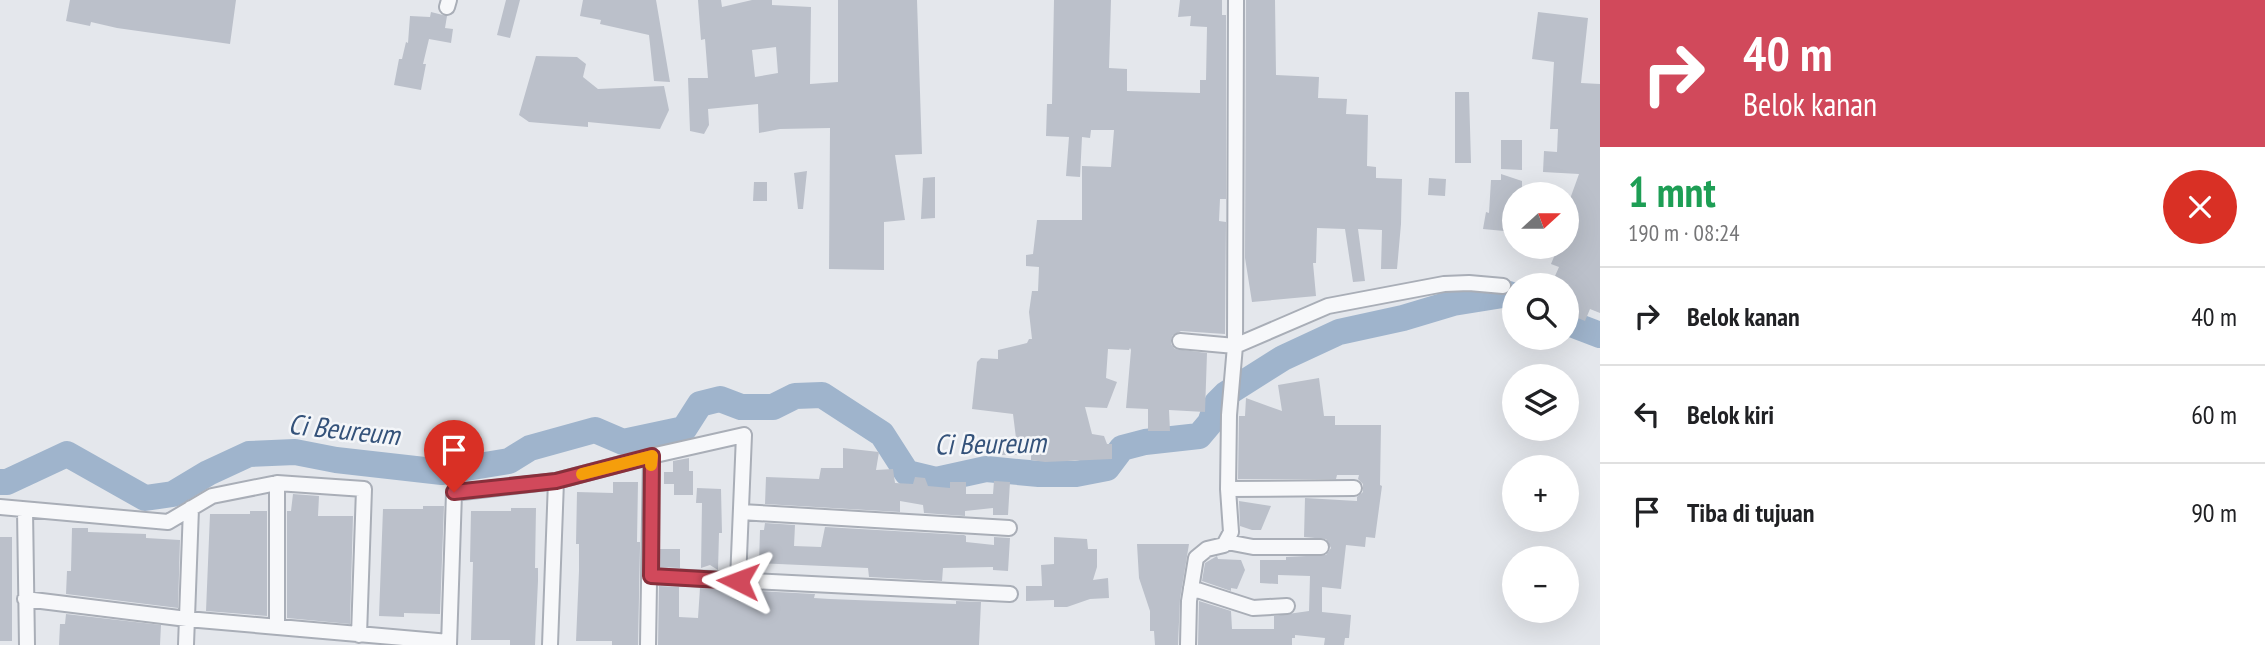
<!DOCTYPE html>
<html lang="id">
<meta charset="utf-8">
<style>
:root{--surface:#fff;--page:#f2f2f2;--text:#202124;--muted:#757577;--line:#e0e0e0}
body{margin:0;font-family:"PT Sans Narrow",sans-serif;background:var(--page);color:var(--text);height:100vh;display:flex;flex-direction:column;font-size:26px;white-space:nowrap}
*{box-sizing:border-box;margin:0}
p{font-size:23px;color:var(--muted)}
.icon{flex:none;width:38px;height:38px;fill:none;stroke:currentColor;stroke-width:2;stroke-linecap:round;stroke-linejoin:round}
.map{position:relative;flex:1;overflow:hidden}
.drawer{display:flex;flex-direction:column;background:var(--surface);width:665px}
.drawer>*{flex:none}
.top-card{background:#d1495b;color:#fff;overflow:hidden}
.needle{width:46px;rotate:69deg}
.controls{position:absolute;left:1502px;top:182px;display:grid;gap:14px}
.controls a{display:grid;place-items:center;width:77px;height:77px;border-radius:50%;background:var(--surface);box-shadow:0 7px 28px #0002;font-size:35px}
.pin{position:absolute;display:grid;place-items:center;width:60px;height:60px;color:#fff;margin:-72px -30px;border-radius:50% 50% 50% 0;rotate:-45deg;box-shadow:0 0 7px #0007}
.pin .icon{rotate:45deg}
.me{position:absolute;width:77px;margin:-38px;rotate:273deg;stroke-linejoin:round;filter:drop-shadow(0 0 5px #0008)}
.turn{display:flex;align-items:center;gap:24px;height:147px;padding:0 28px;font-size:32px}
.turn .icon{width:91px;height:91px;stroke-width:2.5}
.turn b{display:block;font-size:49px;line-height:60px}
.round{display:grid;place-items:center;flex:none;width:74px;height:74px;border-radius:37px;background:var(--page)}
.head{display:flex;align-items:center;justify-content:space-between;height:119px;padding:0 28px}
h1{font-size:42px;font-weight:600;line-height:52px;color:#1e9e55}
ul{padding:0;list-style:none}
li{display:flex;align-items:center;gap:21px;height:98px;padding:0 28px;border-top:2px solid var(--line)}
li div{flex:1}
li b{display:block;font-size:26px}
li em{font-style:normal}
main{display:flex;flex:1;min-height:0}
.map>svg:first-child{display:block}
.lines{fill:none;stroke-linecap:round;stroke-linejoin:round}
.river{stroke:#9fb4cc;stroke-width:26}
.building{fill:#bbc0ca;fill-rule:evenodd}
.minor-casing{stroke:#a9aeb7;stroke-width:18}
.minor{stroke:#f7f8fa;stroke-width:14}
.route-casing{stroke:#882f3b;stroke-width:18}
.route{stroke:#d1495b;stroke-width:12}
.slow{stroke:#f59e0b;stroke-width:12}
.labels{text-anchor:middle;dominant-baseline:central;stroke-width:5;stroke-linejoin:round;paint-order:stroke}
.water-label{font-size:28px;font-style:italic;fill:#34527a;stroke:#f4f6f9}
</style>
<main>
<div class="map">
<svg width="1600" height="645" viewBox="0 0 1600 645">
<rect width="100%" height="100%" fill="#e4e7ec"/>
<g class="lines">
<path class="river" d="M1566,322L1600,335
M0,482H7L67,454L145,498L173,494L208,473L249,454L295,452L336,460L442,472L509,461L530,448L595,430L623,442L684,429L700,404L720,399L741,407H773L795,396L822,395L882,434L907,473L936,480L986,469L1039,474H1076L1107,468L1122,448L1145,442L1199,436L1210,423L1217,403L1226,394L1283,358L1339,332L1403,318L1453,303L1509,294L1514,296"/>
</g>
<path class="building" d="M70,0H236L230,44L117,28L91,22L90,26L66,21Z
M506,0H520L510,38L497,35Z
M583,0H656L670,82L654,81L649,35L600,24L601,20L580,16Z
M698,0H721L722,7L752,0H772V5L811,7L810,84L838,82V0H917L922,154L895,155L905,220L884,222V270L829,269L830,128L780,129L759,133L758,104L708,109L709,125L704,134L690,131L688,78H708L705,39L701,40ZM776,47L778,73L755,77L752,50Z
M1054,0H1111L1109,68L1127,69V91L1200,93V80H1206L1207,27L1190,26L1191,16L1178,17L1180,0H1222V15H1226V199H1220L1219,221L1226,222L1225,334L1181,331L1172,336L1171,344L1175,349L1207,353L1205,412L1169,410L1170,431H1148V409L1126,408L1131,350L1130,348L1129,350L1108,349L1106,378L1117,382L1107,408L1085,407L1092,434L1104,436L1107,444H1112V459L1045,462L1031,460V454L1001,455V438H1016L1013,414L972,409L977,362L981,358L998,359V350L1027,343L1029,339H1032L1029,312L1032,291H1038L1039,267L1026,266V255L1033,254L1037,220H1082V166L1111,167L1114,130H1091L1090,138L1082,137L1080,177L1066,176L1069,137L1046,136L1047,104H1052Z
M1246,0H1275L1276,75L1319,77L1318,98L1347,99L1346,114L1368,115L1367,166L1376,167V178L1402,179L1401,224L1397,269H1381L1382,230L1358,229L1365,281L1353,282L1345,229L1317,228L1316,263H1313L1316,296L1252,302L1245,258Z
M431,12L447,16L445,28L453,29L451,43L429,39L423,64H426L421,90L394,85L399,59H402L406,42L408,43L410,16L430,17Z
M1538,12L1588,18L1581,83L1600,84V313L1590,309L1585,321L1566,313V285H1551L1559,267L1551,264L1558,247H1566V197L1570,199L1579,174L1543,172L1544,151L1557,152L1558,129H1550L1554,62L1532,59Z
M536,56L577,57L586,64L583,77L598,89L664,86L669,110L660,129L588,122V127L529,122L519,115Z
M1455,92H1469L1471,163H1455Z
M1501,140H1522V170L1501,169Z
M807,171L803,209H798L794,173Z
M1501,174L1522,181V194H1514V211L1506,210L1504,231L1483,229L1486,212L1489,213L1491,180H1501Z
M935,177V218L921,219L923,178Z
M1429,178L1446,179L1445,196L1428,195Z
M754,182H767V201H753Z
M1319,378L1324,416H1335V425H1381L1380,485L1382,486L1375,538L1366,537L1365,547L1346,545L1341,589L1322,587V612L1351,615L1349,638H1345L1344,645H1324L1325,638L1295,635V638H1292V645H1198L1199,601L1231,611L1232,629H1274V616L1309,611L1310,576L1278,575V584L1260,583V560H1286V557L1326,555L1331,548L1326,539L1304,537L1305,498L1357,501V497L1363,492V484L1358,479L1359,475H1337L1336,479H1238L1239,416H1245L1246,398L1282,411L1278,385Z
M843,448L879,452L876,470L893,469L895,483L913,484L915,477L925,478L928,486L950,488V482H966V494H993L994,481L1010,482L1008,515H993V508L965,511V516L924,513L923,505L900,501V512L765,504L766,477L819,479L821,468H843Z
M689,458V471H693V495H674V484H664V472H673V461Z
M613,482H638L637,542H640V548L638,645H612V641H576L579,571V544H576L577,492L613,493Z
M697,488L721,489L722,533H719L718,570L710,565L701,568L702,503H696Z
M293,494L319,496L318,516H353L350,624L287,618V511H291Z
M1239,501L1271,506L1261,530H1252L1240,526Z
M423,506H444L440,614L404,613V617L379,616L383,509H423Z
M511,508H536L535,568H538V581L535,645H510V640H471L473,562H470L471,511H511Z
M250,511H267V616L206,611L210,514H250Z
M765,523L795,525L794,546L821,547L825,527L964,535L966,536V542L994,545V537L1010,538L1008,571L993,570V567L943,568L942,581L869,577L868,568L759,563L760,530H764Z
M72,528H88V532L146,534V538L180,540L178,608L66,594L67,571H71Z
M0,537H12V641H0Z
M1054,537L1087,539L1088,549H1097V567L1093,580L1108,578L1109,598L1090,599L1067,607H1054V600L1026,601V586H1042L1041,565L1054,564Z
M1137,544H1189L1180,599L1178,645H1155L1154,631H1150V611L1139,578Z
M659,549H680V568L659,567Z
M1217,556L1218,559L1241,560L1245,570L1237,589L1231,588V591L1202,581L1205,563Z
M659,586L679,587V617L698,618L700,588L815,594L814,598L830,599L956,604V601L981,602L979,645H658Z
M66,614L161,625L160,645H59L60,624H65Z"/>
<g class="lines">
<defs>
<path id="minor" d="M447,7L449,0
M1180,341L1235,346L1328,306L1444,284L1469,283L1503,286
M1228,489L1354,488
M0,507L168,522L212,496L277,483L364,489L359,635
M25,510L27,645
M741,512L1009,528
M1227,542L1253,547H1321
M651,576L1010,594
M1191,588L1253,608L1287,606
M25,599L187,619L449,642
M277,627V483
M186,645L191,508
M449,645L454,493L556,481L651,456L744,435L738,581
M550,645L556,481
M648,645L651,456
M1188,645L1189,601L1196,558L1207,549L1224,545L1231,532L1228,489L1229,415L1235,346L1236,0"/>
</defs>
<use href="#minor" class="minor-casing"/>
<use href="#minor" class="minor"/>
</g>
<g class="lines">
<defs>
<path id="route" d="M454,492L556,481L652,456L651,576L738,581"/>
</defs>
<use href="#route" class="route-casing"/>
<use href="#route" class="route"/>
<path class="slow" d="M582,474L652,456L651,465"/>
</g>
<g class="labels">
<g class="water-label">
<text transform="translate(344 429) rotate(6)">Ci Beureum</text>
<text transform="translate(990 443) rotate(-1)">Ci Beureum</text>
</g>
</g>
</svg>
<div class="controls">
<a><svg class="needle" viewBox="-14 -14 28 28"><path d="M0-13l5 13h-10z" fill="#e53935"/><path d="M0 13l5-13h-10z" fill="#757577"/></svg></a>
<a><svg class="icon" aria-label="search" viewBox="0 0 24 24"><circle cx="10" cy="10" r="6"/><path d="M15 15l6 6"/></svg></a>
<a><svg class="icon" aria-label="layers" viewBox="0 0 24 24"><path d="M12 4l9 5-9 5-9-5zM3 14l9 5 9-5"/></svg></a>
<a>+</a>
<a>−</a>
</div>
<div class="pin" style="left:454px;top:492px;background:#d93025"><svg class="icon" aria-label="arrive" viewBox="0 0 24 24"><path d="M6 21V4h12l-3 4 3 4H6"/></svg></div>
<svg class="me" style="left:738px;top:581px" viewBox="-20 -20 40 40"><path d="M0-17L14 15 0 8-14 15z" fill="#d1495b" stroke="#fff" stroke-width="4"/></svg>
</div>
<section class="drawer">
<div class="top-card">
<div class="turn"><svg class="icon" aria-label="right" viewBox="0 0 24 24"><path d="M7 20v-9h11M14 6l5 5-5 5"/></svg><div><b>40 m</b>Belok kanan</div></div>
</div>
<div class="head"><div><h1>1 mnt</h1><p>190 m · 08:24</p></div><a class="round" style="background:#d93025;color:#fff"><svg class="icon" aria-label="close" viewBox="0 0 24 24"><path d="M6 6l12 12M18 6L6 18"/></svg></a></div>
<ul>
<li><svg class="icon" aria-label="right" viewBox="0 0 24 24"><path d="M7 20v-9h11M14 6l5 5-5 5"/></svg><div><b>Belok kanan</b></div><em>40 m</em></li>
<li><svg class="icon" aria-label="left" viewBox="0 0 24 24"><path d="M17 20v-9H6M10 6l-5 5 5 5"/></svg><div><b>Belok kiri</b></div><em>60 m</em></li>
<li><svg class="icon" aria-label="arrive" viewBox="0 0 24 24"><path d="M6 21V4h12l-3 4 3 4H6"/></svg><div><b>Tiba di tujuan</b></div><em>90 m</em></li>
</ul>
</section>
</main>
